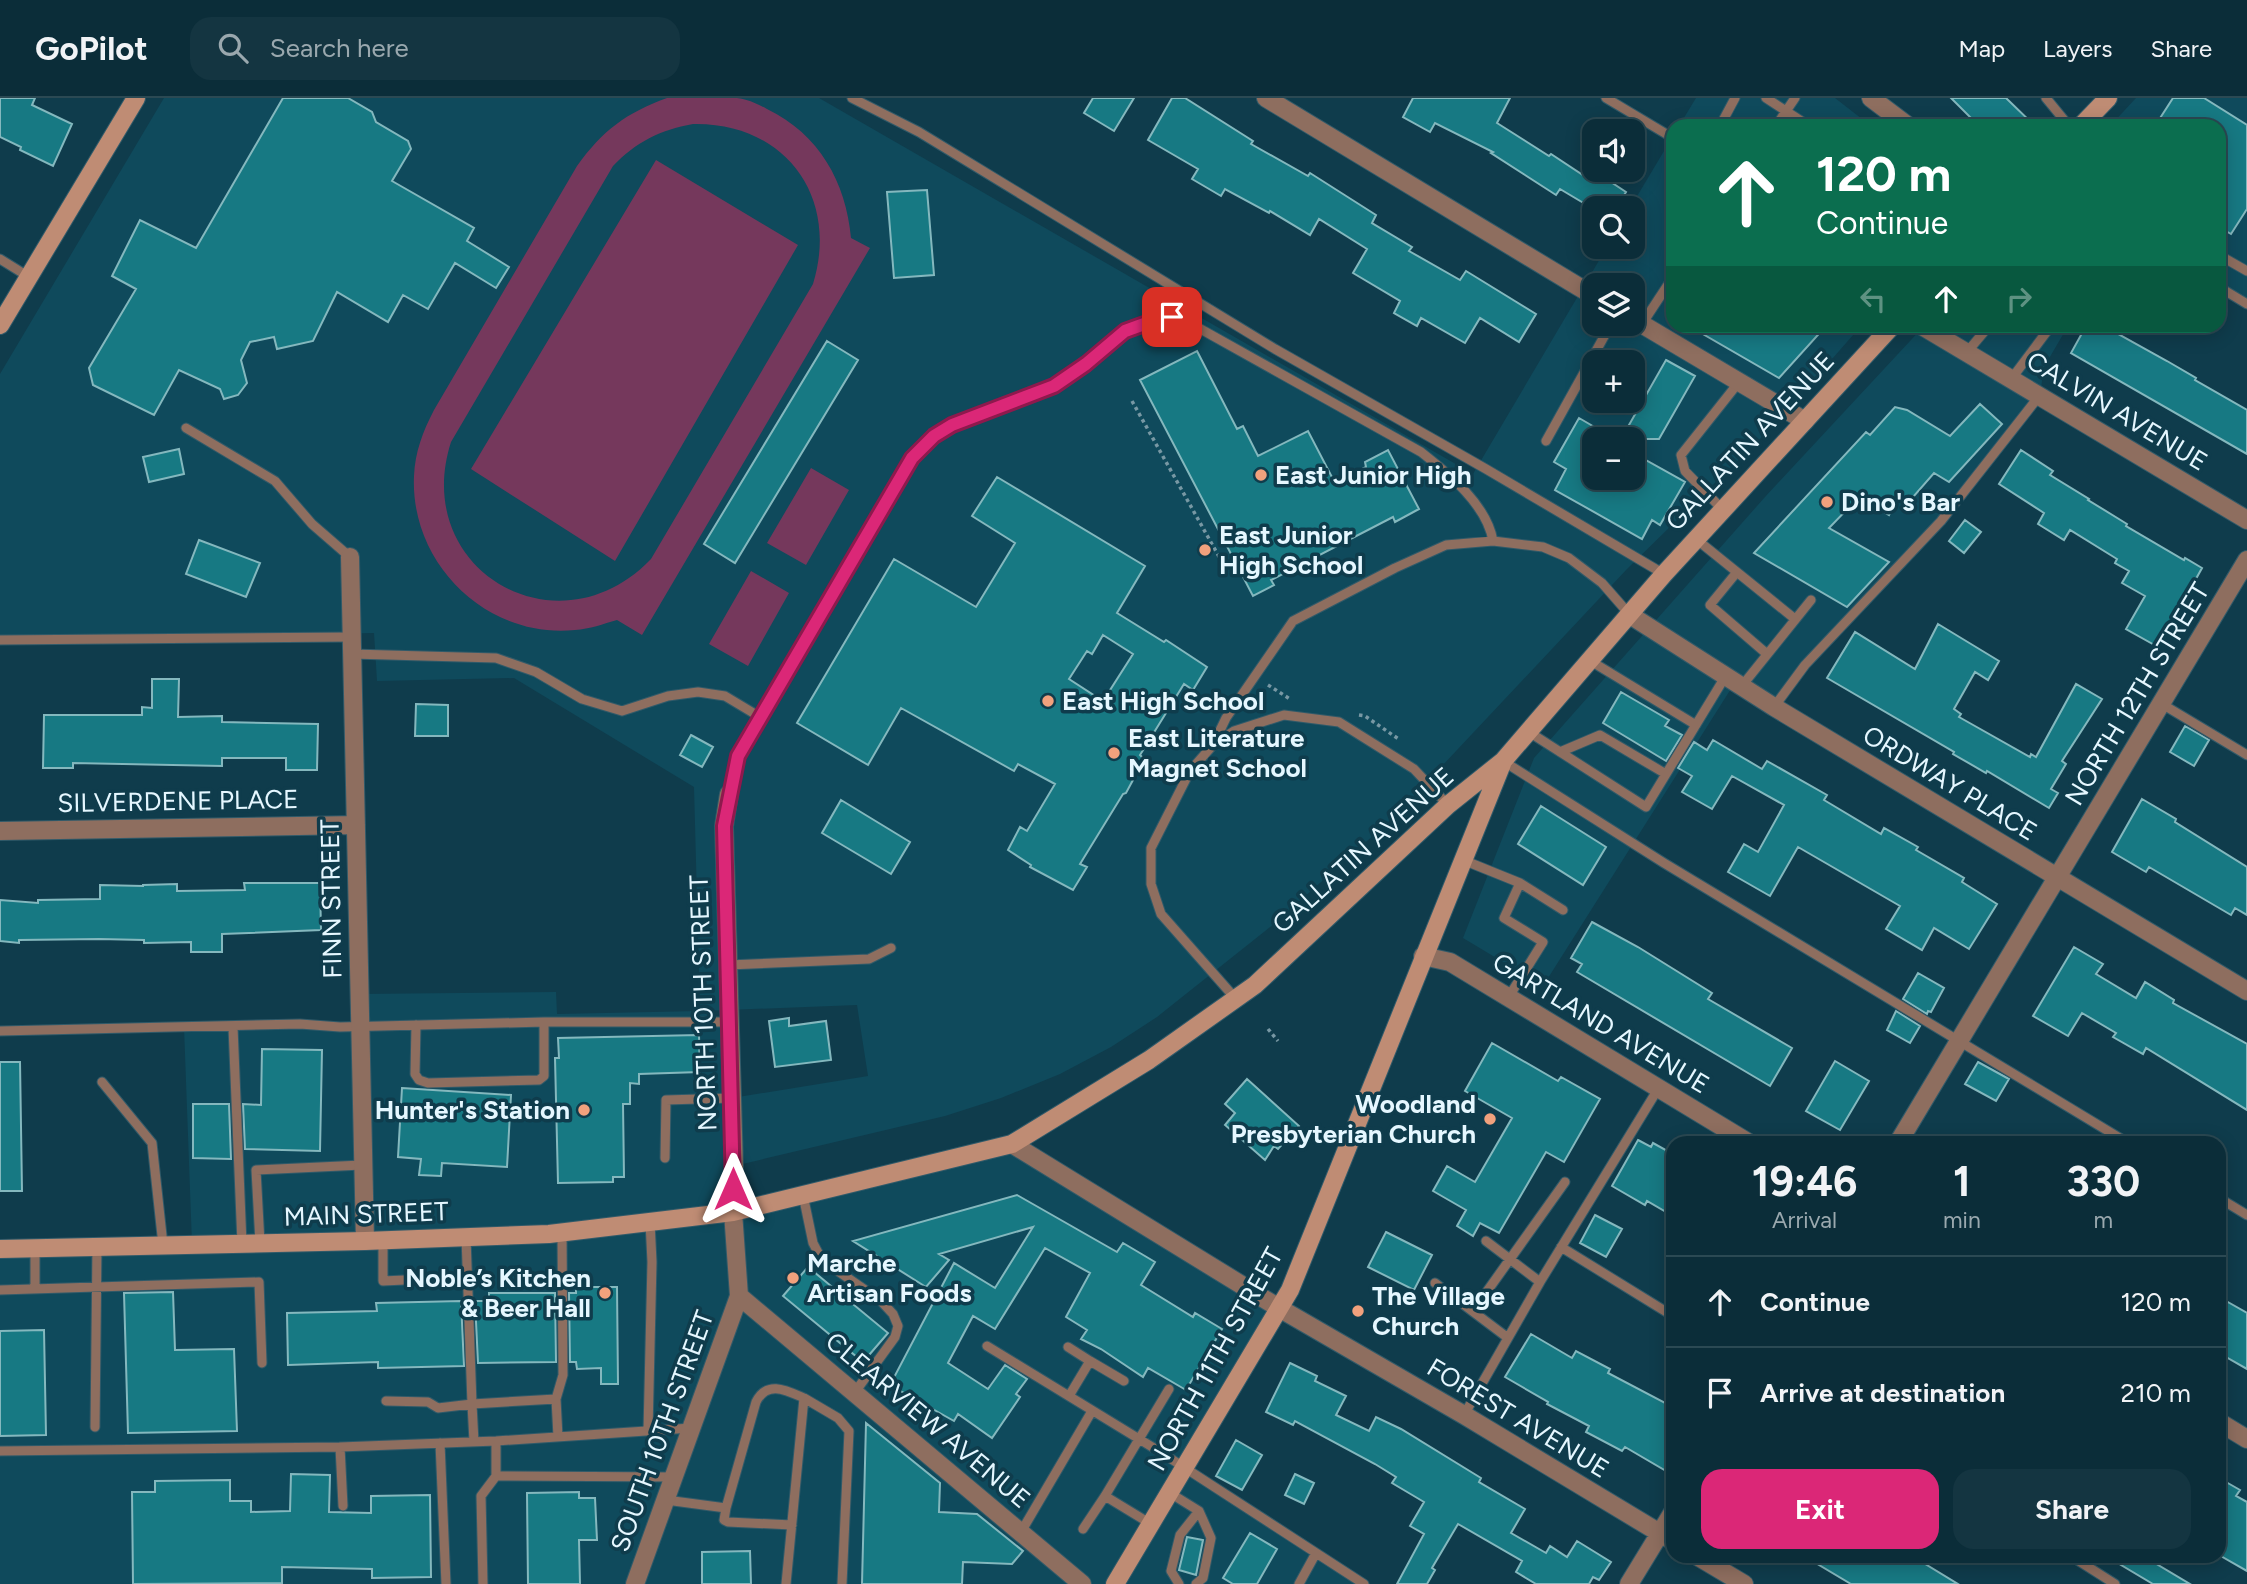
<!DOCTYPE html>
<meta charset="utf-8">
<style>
:root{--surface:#0b2d39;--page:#143541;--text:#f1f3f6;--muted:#9aa8ae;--line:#2b4953;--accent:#db2777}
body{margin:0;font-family:Figtree,sans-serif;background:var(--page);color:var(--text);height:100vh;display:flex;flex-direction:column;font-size:26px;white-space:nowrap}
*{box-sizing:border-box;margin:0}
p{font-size:23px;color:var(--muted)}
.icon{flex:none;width:38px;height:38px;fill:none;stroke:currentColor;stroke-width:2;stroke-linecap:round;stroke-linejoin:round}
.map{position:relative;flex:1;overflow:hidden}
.panel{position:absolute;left:1666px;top:1038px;width:560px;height:427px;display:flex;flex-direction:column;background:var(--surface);border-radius:21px;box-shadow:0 4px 18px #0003,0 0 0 2px var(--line)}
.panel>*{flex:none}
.guide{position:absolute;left:1666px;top:21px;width:560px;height:214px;border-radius:21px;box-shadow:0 4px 18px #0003,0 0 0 2px var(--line);background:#0b6e4f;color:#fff;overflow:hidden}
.controls{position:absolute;left:1582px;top:21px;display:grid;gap:14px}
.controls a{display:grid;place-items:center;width:63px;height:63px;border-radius:14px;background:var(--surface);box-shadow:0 4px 18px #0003,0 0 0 2px var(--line);font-size:35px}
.pin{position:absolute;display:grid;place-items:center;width:60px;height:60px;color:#fff;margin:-30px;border-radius:14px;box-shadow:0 4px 10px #0006}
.me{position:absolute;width:77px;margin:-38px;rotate:0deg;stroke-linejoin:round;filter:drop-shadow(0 0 5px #0008)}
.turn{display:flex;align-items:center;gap:24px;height:147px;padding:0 35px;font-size:32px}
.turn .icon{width:91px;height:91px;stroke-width:2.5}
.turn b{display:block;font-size:49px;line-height:60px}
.lanes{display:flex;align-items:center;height:66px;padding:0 35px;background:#0003;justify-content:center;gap:35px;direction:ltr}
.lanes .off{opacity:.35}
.eta{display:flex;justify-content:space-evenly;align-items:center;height:119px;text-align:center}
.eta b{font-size:42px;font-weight:700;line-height:49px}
.button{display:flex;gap:14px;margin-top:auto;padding:14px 35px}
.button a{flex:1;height:80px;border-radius:21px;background:var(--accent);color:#fff;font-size:28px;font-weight:700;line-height:80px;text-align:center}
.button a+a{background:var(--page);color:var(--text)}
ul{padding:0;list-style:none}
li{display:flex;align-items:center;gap:21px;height:91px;padding:0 35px;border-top:2px solid var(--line)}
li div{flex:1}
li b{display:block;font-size:26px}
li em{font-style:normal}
header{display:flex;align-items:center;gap:42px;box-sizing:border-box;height:98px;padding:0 35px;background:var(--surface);border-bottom:2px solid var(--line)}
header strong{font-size:33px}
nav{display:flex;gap:38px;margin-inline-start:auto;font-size:24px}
.search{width:490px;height:63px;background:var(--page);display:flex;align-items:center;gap:18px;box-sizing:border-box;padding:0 24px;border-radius:21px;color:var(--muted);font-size:26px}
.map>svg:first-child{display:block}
.built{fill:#0f4a5c;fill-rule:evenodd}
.green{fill:#75385c;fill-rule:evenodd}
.building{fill:#177983;stroke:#84b8be;stroke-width:2;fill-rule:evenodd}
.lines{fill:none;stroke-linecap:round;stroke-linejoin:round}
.lane-casing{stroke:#315a69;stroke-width:11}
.street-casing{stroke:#315a69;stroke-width:20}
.secondary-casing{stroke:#315a69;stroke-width:20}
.path{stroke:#7898a4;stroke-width:3.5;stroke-dasharray:3.5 3.5;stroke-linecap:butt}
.lane{stroke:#8e6e5f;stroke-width:9}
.street{stroke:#8e6e5f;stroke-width:18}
.secondary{stroke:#bf8c74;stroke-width:18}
.route-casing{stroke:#8e194d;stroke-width:18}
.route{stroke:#db2777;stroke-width:12}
.poi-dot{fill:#f1a17d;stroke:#0f3c4c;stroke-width:2.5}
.labels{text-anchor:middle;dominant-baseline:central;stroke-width:7;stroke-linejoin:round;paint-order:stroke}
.street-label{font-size:26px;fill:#e5f7ff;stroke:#0f3c4c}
.poi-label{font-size:26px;font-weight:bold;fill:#e5f7ff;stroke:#0f3c4c;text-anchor:start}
</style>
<header>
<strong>GoPilot</strong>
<div class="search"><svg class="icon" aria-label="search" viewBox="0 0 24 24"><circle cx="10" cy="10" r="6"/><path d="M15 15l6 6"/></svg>Search here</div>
<nav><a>Map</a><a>Layers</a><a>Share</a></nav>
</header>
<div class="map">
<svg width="2247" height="1486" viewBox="0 0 2247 1486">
<rect width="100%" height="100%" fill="#0f3c4c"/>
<path class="built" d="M164,0H819L1473,376L1607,149H1633V110H1630L1673,38V228H1861L1774,327L1627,471L1395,718L1274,826L1157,919L1111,949L1060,976L1001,1000L945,1018L734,1068L733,1113L1012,1046L1279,1210L1185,1371L1364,1486H0V1151L192,1146L184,929H360V896L556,894L557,916L700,913L694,689L514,580L377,583L374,535L0,542V276ZM1594,187H1633V226H1594ZM1594,264H1633V303H1594ZM1594,341H1633V380H1594ZM857,907L868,978L732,1000L729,924L702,913Z
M1696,0H1835L1871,28H1679Z
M2136,0H2247V201L2219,185V28H2110Z
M1924,228H2068L2044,269L2040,297L1941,423L1875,490L1774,609L1734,586L1543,888L1463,840L1534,660L1765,399Z"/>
<path class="green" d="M667,0C689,0 715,0 737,0C747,1 758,6 767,11C819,36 846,84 851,140L870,150L642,537L617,522C603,526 590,531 575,532C487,541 410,466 414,378C415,354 423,333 434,312L577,68C603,32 626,15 667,0ZM693,26C784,24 840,98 813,186L651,461C558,558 410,472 451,344L613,68C636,44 660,32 693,26Z
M656,62L798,147L615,463L471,371Z
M811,370L849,392L806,467L767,445Z
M751,473L789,495L748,568L709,546Z"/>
<path class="building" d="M0,0H35L32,7L72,26L53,68L20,52L21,49L0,39Z
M283,0H348L372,14L376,24L408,43L411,51L392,83L474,130L467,143L509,169L496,190L455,165L428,211L403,197L388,224L337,194L313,243L277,251L274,239L250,244L241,262L247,285L238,297L224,301L220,291L179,272L154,317L93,287L89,270L136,191L112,178L140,122L196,150Z
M1093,0H1134L1114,33L1084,15Z
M1172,0H1185L1253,43L1251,46L1308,78L1310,75L1376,117L1372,125L1412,149L1409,153L1460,182L1466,173L1536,216L1519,244L1480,220L1465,245L1421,220L1417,228L1394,215L1400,203L1353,175L1367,151L1319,121L1310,137L1270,113L1269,115L1225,91L1221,98L1192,81L1198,71L1148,42Z
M1413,0H1510L1497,25L1549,58L1551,56L1592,83L1597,75L1626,94L1616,110H1592L1560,91L1556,97L1491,55L1493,54L1435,25L1430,34L1403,19Z
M1951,0H2006L2035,28H1979Z
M2173,0H2204L2247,27V111L2231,136L2219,129V28H2155Z
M927,92L934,177L894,180L887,94Z
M1689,228H1826L1779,280Z
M2086,228H2123L2118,236L2167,263L2196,280L2195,282L2247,312V356L2071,255Z
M827,243L858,262L735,465L704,446Z
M1197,253L1237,331L1243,328L1258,358L1308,333L1335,385L1366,369L1365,364L1388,352L1419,411L1395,424L1393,419L1271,482L1274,487L1253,498L1140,282Z
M1666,262L1695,278L1659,341H1621Z
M1980,306L2002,326L1949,384L1934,375L1907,406L1898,400L1889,417L1859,399L1829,430L1889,464L1847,509L1754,455L1866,334L1870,337L1895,309L1907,312L1950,338Z
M1579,320L1615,341H1594V380H1633V355L1685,384L1660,427L1652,422L1642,441L1555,392L1566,371L1554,364Z
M179,351L184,376L149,384L143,359Z
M2021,352L2053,373L2050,377L2089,401L2088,402L2127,426L2126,428L2184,462L2185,460L2202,470L2158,549L2126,531L2145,498L2122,485L2129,473L2115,465L2117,461L2070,432L2064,442L2038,426L2044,415L1999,386Z
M997,379L1145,468L1117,515L1164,544L1166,542L1207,569L1193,592L1184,586L1140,657L1145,662L1139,673L1133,676V682L1126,695L1123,696L1080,766L1087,769L1073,792L1030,769L1031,767L1008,752L1020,729L1027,733L1055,686L1018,666L1014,673L901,610L868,667L797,625L894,461L976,509L1015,445L972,418ZM1103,537L1133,556L1103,603L1069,581L1087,553L1092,556Z
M1965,422L1981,434L1964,455L1949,443Z
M199,442L260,465L246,499L186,476Z
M1938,526L1999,563L1988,582L1975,574L1954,611L1961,616L1959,619L2030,659L2031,656L2036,659L2076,586L2102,601L2062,663L2066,666L2051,691L2058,695L2049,710L1987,673L1986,675L1953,656L1954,654L1827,580L1855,534L1915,571Z
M152,581H179L178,619L222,618V624L318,626L317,672H286V660H222V668L73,665V670H43L44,617H142V609L152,610Z
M1621,594L1669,622L1665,628L1682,637L1666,663L1603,625Z
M416,606L448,607V638H415Z
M2185,628L2209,642L2194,668L2170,654Z
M691,637L713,649L702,669L680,657Z
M1713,642L1762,671L1767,663L1827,697L1824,702L1881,736L1884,730L1918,749L1916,752L1964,780L1962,784L1997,806L1969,851L1934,830L1922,852L1886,831L1900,808L1798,749L1770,798L1728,774L1744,746L1758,754L1784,707L1732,678L1712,711L1682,694L1692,678L1678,670L1694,644L1707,652Z
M2142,701L2176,721L2175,724L2247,769V817L2235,810L2231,817L2149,769L2146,774L2112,754Z
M841,702L910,744L891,776L822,735Z
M1541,708L1606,749L1583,787L1518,746Z
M244,785H320L321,832L222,836V854H191V844L144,845V842L99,841L19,842V845L0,843V802L38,805V802L100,801V787L143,788V787L177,786V793L245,792Z
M1592,824L1638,849L1712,895L1708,901L1792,950L1770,988L1577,874L1582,866L1571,860Z
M2074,849L2103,866L2096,876L2136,900L2145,884L2174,902L2173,905L2247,946V1012L2146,950L2143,956L2113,939L2116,935L2082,915L2068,938L2033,918Z
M1918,875L1944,890L1931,914L1928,913L1927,916L1903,901Z
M1896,913L1920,928L1910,945L1887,932Z
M789,920V928L826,923L831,962L775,969L769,923Z
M699,937L700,974L639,976V986L630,985V1006H623L624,1079H613V1084L558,1085L555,960H559L558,940Z
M1492,945L1558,983L1561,979L1600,1001L1564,1064L1546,1054L1499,1135L1480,1125L1473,1138L1457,1128L1466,1112L1433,1093L1447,1068L1475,1084L1512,1020L1465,993Z
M262,951L322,952L320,1053L245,1051L243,1006L261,1007Z
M1835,963L1869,983L1840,1032L1806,1013Z
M0,964H20L22,1093H0Z
M1978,964L2009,981L1996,1003L1965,986Z
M1247,981L1299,1028L1278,1051L1274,1048L1265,1062L1225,1027L1235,1015L1225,1006Z
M402,990L511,997L507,1069L442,1065L441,1078L419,1077L421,1061L398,1059Z
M193,1006H229L231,1061L193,1060Z
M1638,1042L1651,1049L1653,1045L1673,1056V1118L1647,1103L1645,1107L1612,1088Z
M1017,1097L1117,1154L1123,1145L1155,1164L1141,1187L1193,1219L1195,1215L1222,1231L1186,1292L1148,1270L1143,1279L1101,1251L1081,1241L1087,1232L1066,1219L1090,1175L1045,1150L995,1231L973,1218L948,1265L988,1291L1005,1267L1027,1281L1016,1296L1020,1299L992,1340L958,1316L954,1323L890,1287L954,1165L995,1190L1033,1129L939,1156L949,1162L926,1189L853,1143Z
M1595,1117L1622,1131L1606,1159L1580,1145Z
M1386,1134L1432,1157L1414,1192L1368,1169Z
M808,1169L888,1235L863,1264L783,1198Z
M576,1189H617L618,1286H601V1270L577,1271L576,1264H570L569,1195H576Z
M173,1194L175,1252L234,1251L237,1333L128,1335L124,1195Z
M489,1195H555L556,1264L478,1265L475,1203H489Z
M2219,1199L2247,1215V1271L2219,1255Z
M461,1203L464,1268L378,1270V1264L288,1267L287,1215L377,1213L376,1205Z
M44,1232L46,1337L0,1338V1233Z
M1531,1236L1572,1260L1576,1253L1610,1271L1608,1275L1673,1309V1377L1625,1349L1622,1353L1586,1334L1589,1328L1547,1306L1548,1304L1505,1279Z
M1290,1265L1317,1278L1315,1283L1346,1298L1336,1317L1369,1333L1376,1319L1401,1331L1481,1380L1479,1384L1525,1411L1511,1435L1546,1455L1550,1448L1567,1459L1577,1443L1611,1464L1599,1482L1593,1479L1589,1486H1536L1516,1474L1522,1463L1458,1426L1432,1470L1435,1472L1427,1486H1397L1424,1436L1410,1428L1424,1404L1392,1385L1396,1379L1375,1366L1295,1323L1293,1327L1266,1314Z
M866,1325L940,1385L939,1414L977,1416L1023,1453L1012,1466L963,1464L962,1486H862Z
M1236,1342L1262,1357L1242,1392L1216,1378Z
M291,1376L330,1377L329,1414L371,1415V1398L430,1397L431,1479L372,1480V1471L282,1469V1485L133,1486L132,1394H155V1383L230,1382V1403H251V1414L290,1413Z
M1295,1376L1314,1385L1304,1406L1285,1397Z
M2219,1380L2240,1392L2236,1398L2247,1404V1473L2219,1457Z
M579,1394V1400H595L597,1442H579L580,1486H528L527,1395Z
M1250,1435L1277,1451L1257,1486H1233L1223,1480Z
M1187,1439L1203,1442L1196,1477L1179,1472Z
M750,1453L751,1486H702V1454Z
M1804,1458H1912L1958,1486H1851Z
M2106,1458H2143L2190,1486H2153Z"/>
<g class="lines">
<defs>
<path id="lane" d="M852,0L919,34L1275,251L1486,371L1664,476
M1606,0L1673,40
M1766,0L1809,28
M2046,0L2069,28
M1720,28L1735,0
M1776,28L1795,0
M2219,157L2247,173
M0,161L29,179
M2219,189L2247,206
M1642,226L1673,179
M1967,254L1989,228
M2012,280L2051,228
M186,330L275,383L312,426L350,459
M1546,343L1611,226
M1723,412L1685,373L1681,357L1739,284
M1696,441L1795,521
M1737,474L1710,507L1767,556
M0,542L352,539
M352,556L496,560L536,574L582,601L622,613L668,598L698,594L725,598L760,619
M1589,562L1696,627
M1741,589L1811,502
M2162,606L2247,657
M1774,609L1805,567L1941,423L2040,297
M1529,634L1646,709L1725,579
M1214,646L1234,633L1284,617L1339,624L1414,671L1448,707
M1560,654L1600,637L1666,676
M1503,663L1664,765L2128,1045
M729,696L738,658L912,360L934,338L952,327L1054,288L1086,266L1125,233L1158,221L1172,219L1197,229L1421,354C1449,376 1487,407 1493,443
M1463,762L1520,785L1504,820L1543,844L1508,900
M1520,785L1563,812
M728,867L869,861L891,850
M1235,900L1161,816L1151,786V750L1190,673L1213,647L1226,620L1293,523L1395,470L1446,447L1493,443L1543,449L1569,460L1602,485L1630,517
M416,927L415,976L419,982L428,985L539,982L544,978V924H729
M233,929L242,1146
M0,933L300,926L340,929L544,924
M102,984L152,1045L163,1147
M665,1060L666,1002L732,1000
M803,1097L813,1145L822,1162L881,1203L893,1216L898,1228L895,1239L855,1294
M2219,1100L2247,1117
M466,1139L472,1306L556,1301
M383,1143V1183L468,1179
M1486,1143L1540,1184
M260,1145L256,1072L362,1067
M1561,1149L1673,1218
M1435,1185L1508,1240
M35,1191V1150
M0,1192L259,1184L262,1265
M1473,1213L1565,1084
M987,1248L1162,1355L1364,1486
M1068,1249L1090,1263L1069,1298
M1090,1263L1124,1283
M804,1300L838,1320L849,1333L842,1486
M386,1303L428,1304L438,1310L472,1306L474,1344
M1464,1317L1540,1184L1658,991
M95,1329L97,1148
M648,1333L652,1164L650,1124
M558,1339L556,1301L563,1277L562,1134
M440,1345L446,1486
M340,1349L343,1408
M0,1353L340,1349L496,1343L691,1330
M496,1378L674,1379
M1170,1395L1199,1413L1211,1440L1203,1480L1196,1486
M1105,1398L1151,1426
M666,1402L726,1410
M1083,1431L1105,1398L1169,1291
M1021,1434L1092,1313
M2071,1458L2115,1486
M483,1486L481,1398L496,1378V1343
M786,1486L804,1300C786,1292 767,1282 756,1304L726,1410L724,1422L728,1424L792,1427
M1179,1486L1171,1473L1180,1437L1199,1413
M1299,1486L1316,1455"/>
<path id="street" d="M1266,0L1594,198
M1871,0L1908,28
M1633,221L1805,323
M1922,228L2247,422
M350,459L365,1143
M1630,517L1774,609L2247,893
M0,733L356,727
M1423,858L1450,864L1749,1045
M1898,1045L2247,462
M1012,1046L1279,1210L1464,1317L1673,1443
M739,1198L1082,1486
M2219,1324L2247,1341
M1697,1458L1744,1486
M635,1486L739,1198L733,1114L734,1068L724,728L729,696
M1629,1486L1673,1414"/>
<path id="secondary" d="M2081,28L2108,0
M0,227L136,0
M0,1151L365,1143L549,1136L733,1114L1012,1046L1149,962L1255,887L1448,707L1503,663L1664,476L1892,228
M1115,1486L1290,1192L1502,666"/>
</defs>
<use href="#lane" class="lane-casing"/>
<use href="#street" class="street-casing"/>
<use href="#secondary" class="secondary-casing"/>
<path class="path" d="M1132,303L1227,473
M1268,587L1290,601
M1359,617L1365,618L1400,642
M1268,931L1278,943"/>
<use href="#lane" class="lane"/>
<use href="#street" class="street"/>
<use href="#secondary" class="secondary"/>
</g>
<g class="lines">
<defs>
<path id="route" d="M733,1091L724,728L738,658L912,360L934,338L952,327L1054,288L1086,266L1125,233L1158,221L1172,219"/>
</defs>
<use href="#route" class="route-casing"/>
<use href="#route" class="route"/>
</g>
<g class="poi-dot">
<circle cx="1261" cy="377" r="7"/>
<circle cx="1827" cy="404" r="7"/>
<circle cx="1205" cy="452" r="7"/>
<circle cx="1048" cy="603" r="7"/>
<circle cx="1114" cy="655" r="7"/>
<circle cx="584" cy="1012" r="7"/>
<circle cx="1490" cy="1021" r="7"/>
<circle cx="793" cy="1180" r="7"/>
<circle cx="605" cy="1195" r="7"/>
<circle cx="1358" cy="1213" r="7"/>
</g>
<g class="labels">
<g class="street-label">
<text transform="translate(2117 313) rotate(31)">CALVIN AVENUE</text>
<text transform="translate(1750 343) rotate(-47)">GALLATIN AVENUE</text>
<text transform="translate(2137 596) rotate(-59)">NORTH 12TH STREET</text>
<text transform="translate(1950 685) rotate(31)">ORDWAY PLACE</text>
<text transform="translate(178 703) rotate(-1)">SILVERDENE PLACE</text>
<text transform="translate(1363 752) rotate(-42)">GALLATIN AVENUE</text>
<text transform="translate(331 801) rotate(-91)">FINN STREET</text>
<text transform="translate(703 905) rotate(-92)">NORTH 10TH STREET</text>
<text transform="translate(1601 925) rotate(31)">GARTLAND AVENUE</text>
<text transform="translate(366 1116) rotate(-2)">MAIN STREET</text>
<text transform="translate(1215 1261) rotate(-61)">NORTH 11TH STREET</text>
<text transform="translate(1518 1320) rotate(31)">FOREST AVENUE</text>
<text transform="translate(928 1322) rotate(40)">CLEARVIEW AVENUE</text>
<text transform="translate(662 1333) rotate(-70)">SOUTH 10TH STREET</text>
</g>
<g class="poi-label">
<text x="1275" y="377">East Junior High</text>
<text x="1841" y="404">Dino's Bar</text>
<text x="1219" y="437">East Junior<tspan x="1219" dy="30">High School</tspan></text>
<text x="1062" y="603">East High School</text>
<text x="1128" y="640">East Literature<tspan x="1128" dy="30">Magnet School</tspan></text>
<text x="1476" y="1006" text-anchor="end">Woodland<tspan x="1476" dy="30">Presbyterian Church</tspan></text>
<text x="570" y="1012" text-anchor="end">Hunter's Station</text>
<text x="807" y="1165">Marche<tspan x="807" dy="30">Artisan Foods</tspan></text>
<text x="591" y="1180" text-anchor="end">Noble’s Kitchen<tspan x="591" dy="30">&amp; Beer Hall</tspan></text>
<text x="1372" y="1198">The Village<tspan x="1372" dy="30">Church</tspan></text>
</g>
</g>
</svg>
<div class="controls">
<a><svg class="icon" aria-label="sound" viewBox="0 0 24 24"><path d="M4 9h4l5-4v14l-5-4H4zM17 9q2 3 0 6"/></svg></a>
<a><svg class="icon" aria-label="search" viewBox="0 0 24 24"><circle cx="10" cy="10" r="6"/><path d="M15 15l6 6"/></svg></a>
<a><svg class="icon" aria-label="layers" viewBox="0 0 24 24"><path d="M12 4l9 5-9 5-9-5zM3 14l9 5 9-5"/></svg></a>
<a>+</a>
<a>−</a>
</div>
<div class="pin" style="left:1172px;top:219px;background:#d93025"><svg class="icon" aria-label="arrive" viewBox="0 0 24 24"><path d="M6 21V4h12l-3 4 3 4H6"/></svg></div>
<svg class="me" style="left:733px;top:1091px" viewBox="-20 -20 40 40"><path d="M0-17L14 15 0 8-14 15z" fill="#db2777" stroke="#fff" stroke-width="4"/></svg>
<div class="guide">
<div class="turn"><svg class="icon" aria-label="ahead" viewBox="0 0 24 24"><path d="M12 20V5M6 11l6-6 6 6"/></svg><div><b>120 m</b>Continue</div></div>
<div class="lanes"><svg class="icon off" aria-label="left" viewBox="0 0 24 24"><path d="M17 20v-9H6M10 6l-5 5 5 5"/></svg><svg class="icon" aria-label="ahead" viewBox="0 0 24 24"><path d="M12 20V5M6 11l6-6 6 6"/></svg><svg class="icon off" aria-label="right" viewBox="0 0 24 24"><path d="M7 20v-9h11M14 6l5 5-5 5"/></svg></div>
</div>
<section class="panel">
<div class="eta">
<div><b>19:46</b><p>Arrival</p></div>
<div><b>1</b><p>min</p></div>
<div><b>330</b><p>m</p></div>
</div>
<ul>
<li><svg class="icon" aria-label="ahead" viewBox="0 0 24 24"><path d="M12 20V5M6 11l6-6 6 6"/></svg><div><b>Continue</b></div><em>120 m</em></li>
<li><svg class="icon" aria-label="arrive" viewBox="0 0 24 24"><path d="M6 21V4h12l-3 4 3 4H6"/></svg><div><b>Arrive at destination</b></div><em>210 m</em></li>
</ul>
<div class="button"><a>Exit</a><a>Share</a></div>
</section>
</div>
